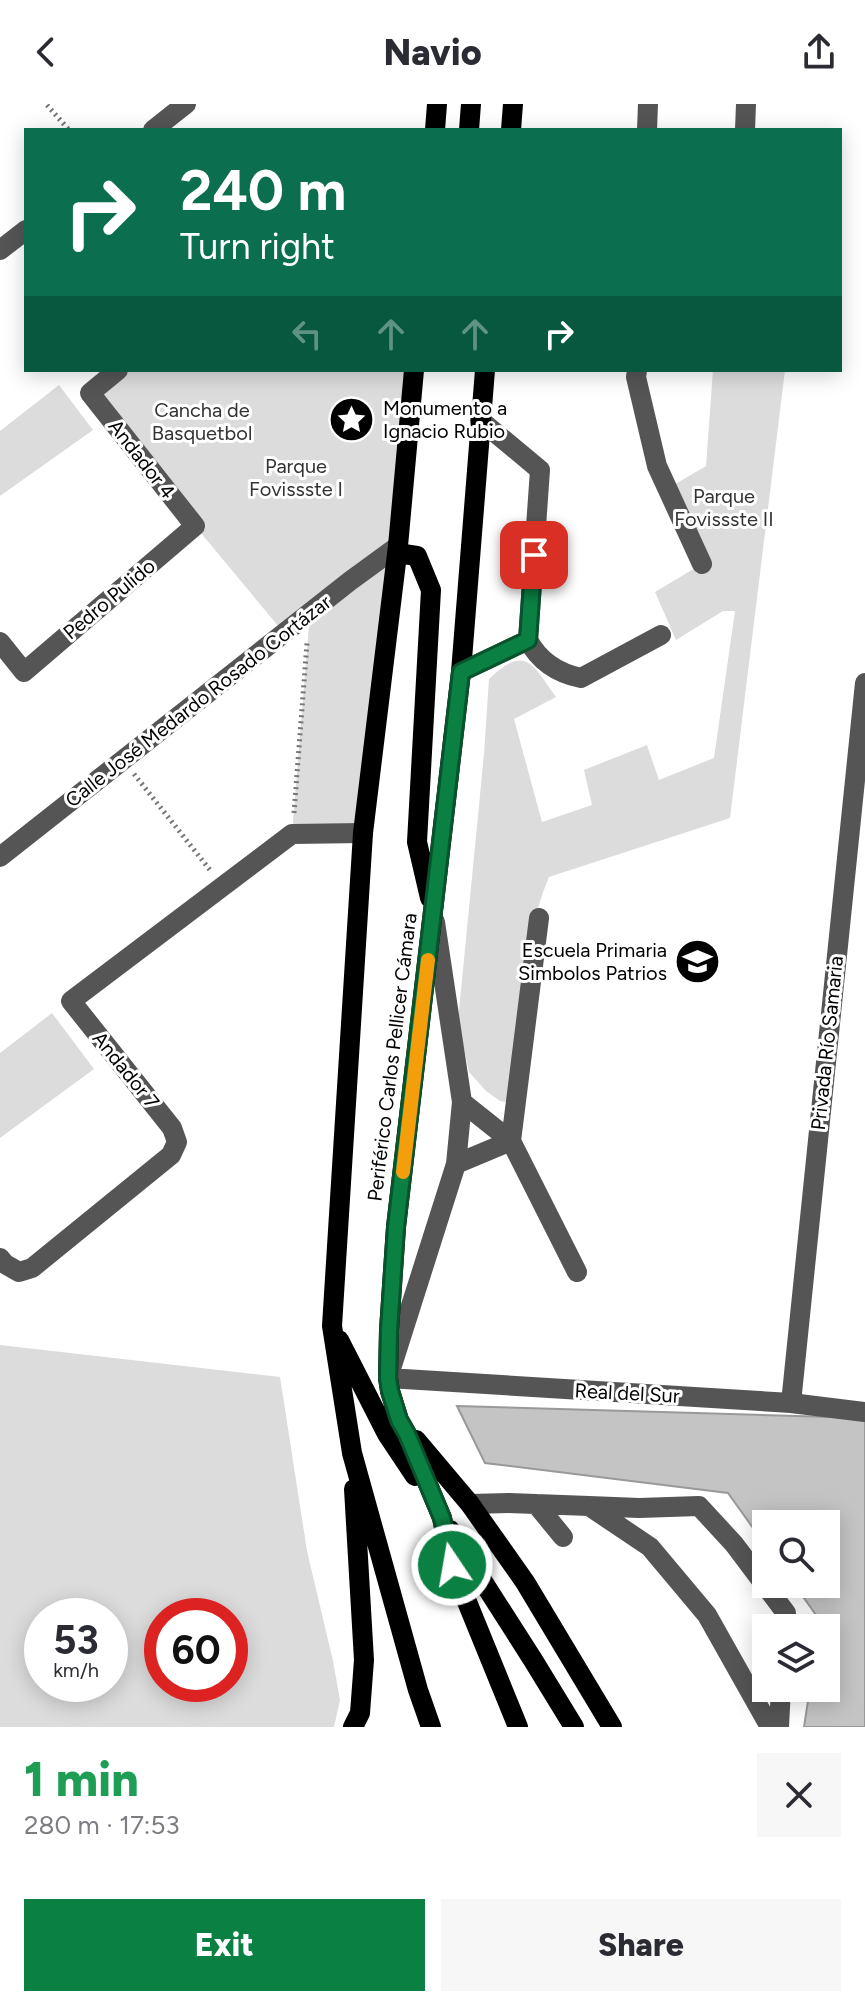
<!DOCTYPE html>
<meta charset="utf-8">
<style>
:root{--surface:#fff;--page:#f7f7f7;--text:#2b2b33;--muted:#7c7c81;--accent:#0b8043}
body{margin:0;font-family:Figtree,sans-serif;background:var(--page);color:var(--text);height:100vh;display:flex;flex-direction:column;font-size:30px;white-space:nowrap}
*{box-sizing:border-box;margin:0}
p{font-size:26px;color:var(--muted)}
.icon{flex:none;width:44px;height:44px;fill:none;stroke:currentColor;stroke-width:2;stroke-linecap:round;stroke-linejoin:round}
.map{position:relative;height:1623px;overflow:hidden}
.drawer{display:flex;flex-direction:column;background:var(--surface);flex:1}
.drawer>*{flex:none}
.banner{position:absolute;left:24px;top:24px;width:818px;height:244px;border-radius:0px;box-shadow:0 4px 20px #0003;background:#0b6e4f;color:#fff;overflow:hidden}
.buttons{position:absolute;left:752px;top:1406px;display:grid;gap:16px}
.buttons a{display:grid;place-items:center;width:88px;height:88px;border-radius:0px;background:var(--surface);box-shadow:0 4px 20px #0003;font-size:40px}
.speed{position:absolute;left:24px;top:1494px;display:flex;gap:16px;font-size:40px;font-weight:700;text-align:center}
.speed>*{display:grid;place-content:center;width:104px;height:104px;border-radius:50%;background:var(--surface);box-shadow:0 4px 20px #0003;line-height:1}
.speed small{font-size:20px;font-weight:400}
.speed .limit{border:12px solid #d22;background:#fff;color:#111}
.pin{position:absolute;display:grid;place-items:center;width:68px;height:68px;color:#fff;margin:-34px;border-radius:16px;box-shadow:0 4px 12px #0006}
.me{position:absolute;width:88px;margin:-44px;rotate:348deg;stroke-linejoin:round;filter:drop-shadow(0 0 6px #0008)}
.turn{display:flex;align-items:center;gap:28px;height:168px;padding:0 24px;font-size:36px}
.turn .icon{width:104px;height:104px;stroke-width:2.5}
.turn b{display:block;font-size:56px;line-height:68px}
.lanes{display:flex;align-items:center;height:76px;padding:0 24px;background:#0003;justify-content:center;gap:40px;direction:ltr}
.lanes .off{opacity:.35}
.round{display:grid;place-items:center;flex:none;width:84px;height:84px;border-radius:0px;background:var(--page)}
.head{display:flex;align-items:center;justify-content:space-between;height:136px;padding:0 24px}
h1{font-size:48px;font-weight:800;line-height:60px;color:#1e9e55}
.cta{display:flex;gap:16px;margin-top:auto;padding:16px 24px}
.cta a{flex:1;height:92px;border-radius:0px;background:var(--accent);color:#fff;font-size:32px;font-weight:800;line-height:92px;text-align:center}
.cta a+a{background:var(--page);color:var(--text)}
header{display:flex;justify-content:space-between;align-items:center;height:104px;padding:0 24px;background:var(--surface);font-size:36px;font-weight:800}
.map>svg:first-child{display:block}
.green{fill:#dcdcdc;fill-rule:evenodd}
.building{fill:#c4c4c4;stroke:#999;stroke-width:2}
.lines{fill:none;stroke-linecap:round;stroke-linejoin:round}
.path{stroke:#777;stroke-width:5;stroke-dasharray:2 4;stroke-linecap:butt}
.minor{stroke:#555;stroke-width:20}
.major{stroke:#000;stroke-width:20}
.route-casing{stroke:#07532c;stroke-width:20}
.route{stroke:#0b8043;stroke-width:14}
.slow{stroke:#f59e0b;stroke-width:14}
.labels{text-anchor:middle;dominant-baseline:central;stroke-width:6;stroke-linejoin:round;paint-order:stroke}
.poi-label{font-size:20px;fill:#000;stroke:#fff;text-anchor:start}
.park-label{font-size:20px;fill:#333;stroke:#fff}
.street-label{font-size:20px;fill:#000;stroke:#fff}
</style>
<header><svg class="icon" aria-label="back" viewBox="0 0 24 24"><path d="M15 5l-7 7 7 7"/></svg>Navio<svg class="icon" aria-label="share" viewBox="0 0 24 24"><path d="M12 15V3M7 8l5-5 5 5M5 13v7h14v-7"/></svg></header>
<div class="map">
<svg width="865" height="1623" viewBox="0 0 865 1623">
<rect width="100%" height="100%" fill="#fff"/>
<path class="green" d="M118,266H414L363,729L292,730L310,509L284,529L171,393L90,289Z
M713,266H785L730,714L549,773C522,837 518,924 509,993L505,998L500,997L486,987L469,968L458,917L484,650L489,575C526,539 533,561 556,593L514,615L542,718L592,701L584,666L647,641L659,676L714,654L735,507H723L676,536L655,488L702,460L665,386L706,362Z
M59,281L93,326L0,392V327Z
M52,909L94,965L0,1034V949Z
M0,1241L280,1273L307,1447L333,1557L340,1596L334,1623H0ZM42,1512H110V1580H42ZM230,1512V1580H162V1512Z"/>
<path class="building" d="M457,1302L865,1314V1623H804L810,1584H826V1524H820L821,1518L794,1480H826V1420H766V1442L728,1389L485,1359Z"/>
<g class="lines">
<path class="path" d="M47,1L69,26
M134,670L210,766
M294,709L307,539"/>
<path class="minor" d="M153,26L186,0
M647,26L648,0
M745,26L746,0
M0,146L26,126
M637,266L636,273L657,362L702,460
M480,316L540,366L528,536
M0,538L24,568L195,422L90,289L118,266
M461,568L528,536C539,557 557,569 581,574L661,531
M0,753L350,477L398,442
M435,818L462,998L456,1060L388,1274L791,1299L865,1308
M462,998L511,1037L577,1168
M511,1037L539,814
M456,1060L511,1037
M0,1154L5,1160L19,1168L32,1164L171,1051L177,1038L172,1024L71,897L292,730L363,729
M791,1299L865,579
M470,1400L509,1399L589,1402L650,1443L707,1511L770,1623
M536,1400L563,1433
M589,1402L639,1404L699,1402L734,1440L786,1509L785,1524
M779,1623L781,1584"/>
<path class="major" d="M435,26L437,0
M469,26L471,0
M511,26L513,0
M414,266L398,442L363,729L332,1222L352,1349L418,1586L431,1623
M485,266L461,568L396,1123L389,1226L388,1274L390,1287L399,1316L407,1330L442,1414L452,1461L518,1623
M397,449L417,452L431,486L417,738L430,794
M339,1236L387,1330L415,1372
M416,1336L470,1400L525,1478L612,1623
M450,1426L533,1556L574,1623
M353,1623L360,1609L364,1556L354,1385"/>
</g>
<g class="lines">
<defs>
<path id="route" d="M452,1461L442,1414L407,1330L399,1316L390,1287L388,1274L389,1226L396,1123L461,568L528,536L534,451"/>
</defs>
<use href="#route" class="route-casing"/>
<use href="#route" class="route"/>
<path class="slow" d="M403,1068L428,856"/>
</g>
<defs>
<symbol id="sight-disc" viewBox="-11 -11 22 22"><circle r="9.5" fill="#000" stroke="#fff"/><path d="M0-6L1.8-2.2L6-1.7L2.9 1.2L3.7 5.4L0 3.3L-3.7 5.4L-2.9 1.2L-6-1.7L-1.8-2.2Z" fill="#fff"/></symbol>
<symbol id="school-disc" viewBox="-11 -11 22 22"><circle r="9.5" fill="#000" stroke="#fff"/><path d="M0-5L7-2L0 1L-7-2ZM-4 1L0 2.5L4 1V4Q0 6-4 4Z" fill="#fff"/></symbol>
</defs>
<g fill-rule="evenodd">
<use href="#sight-disc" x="326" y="290" width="51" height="51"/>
<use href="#school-disc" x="672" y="832" width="51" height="51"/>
</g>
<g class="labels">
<g class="poi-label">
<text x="383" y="304">Monumento a<tspan x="383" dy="23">Ignacio Rubio</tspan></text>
<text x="667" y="846" text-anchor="end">Escuela Primaria<tspan x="667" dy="23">Simbolos Patrios</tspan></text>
</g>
<g class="park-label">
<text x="202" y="306">Cancha de<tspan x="202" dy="23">Basquetbol</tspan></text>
<text x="296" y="362">Parque<tspan x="296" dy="23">Fovissste I</tspan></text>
<text x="724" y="392">Parque<tspan x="724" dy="23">Fovissste II</tspan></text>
</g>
<g class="street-label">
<text transform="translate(142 355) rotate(52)">Andador 4</text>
<text transform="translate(109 495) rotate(-40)">Pedro Pulido</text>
<text transform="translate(198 597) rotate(-38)">Calle José Medardo Rosado Cortázar</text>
<text transform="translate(827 939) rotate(-84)">Privada Río Samaria</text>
<text transform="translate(392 953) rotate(-83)">Periférico Carlos Pellicer Cámara</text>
<text transform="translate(126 966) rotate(51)">Andador 7</text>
<text transform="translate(627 1289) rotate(3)">Real del Sur</text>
</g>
</g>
</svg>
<div class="buttons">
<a><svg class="icon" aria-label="search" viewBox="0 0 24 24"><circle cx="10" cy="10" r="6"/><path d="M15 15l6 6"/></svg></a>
<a><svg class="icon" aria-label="layers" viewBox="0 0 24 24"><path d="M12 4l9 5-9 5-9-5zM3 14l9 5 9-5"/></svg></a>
</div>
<div class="speed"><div>53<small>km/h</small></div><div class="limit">60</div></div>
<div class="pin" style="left:534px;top:451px;background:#d93025"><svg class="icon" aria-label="arrive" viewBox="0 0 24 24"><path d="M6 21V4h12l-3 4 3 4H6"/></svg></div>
<svg class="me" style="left:452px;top:1461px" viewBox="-20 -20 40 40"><circle r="17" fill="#0b8043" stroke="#fff" stroke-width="3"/><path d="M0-11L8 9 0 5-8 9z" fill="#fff"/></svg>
<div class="banner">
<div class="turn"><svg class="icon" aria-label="right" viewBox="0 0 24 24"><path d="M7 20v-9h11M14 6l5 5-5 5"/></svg><div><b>240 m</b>Turn right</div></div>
<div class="lanes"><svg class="icon off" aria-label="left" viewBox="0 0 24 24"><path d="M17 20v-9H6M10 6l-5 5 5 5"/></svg><svg class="icon off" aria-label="ahead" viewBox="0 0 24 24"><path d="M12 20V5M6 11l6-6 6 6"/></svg><svg class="icon off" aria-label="ahead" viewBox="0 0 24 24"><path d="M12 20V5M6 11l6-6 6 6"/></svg><svg class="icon" aria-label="right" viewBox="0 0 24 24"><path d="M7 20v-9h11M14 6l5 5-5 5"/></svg></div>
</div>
</div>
<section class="drawer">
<div class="head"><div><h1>1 min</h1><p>280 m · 17:53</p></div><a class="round"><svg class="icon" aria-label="close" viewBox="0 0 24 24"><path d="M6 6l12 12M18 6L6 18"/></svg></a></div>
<div class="cta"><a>Exit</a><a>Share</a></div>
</section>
